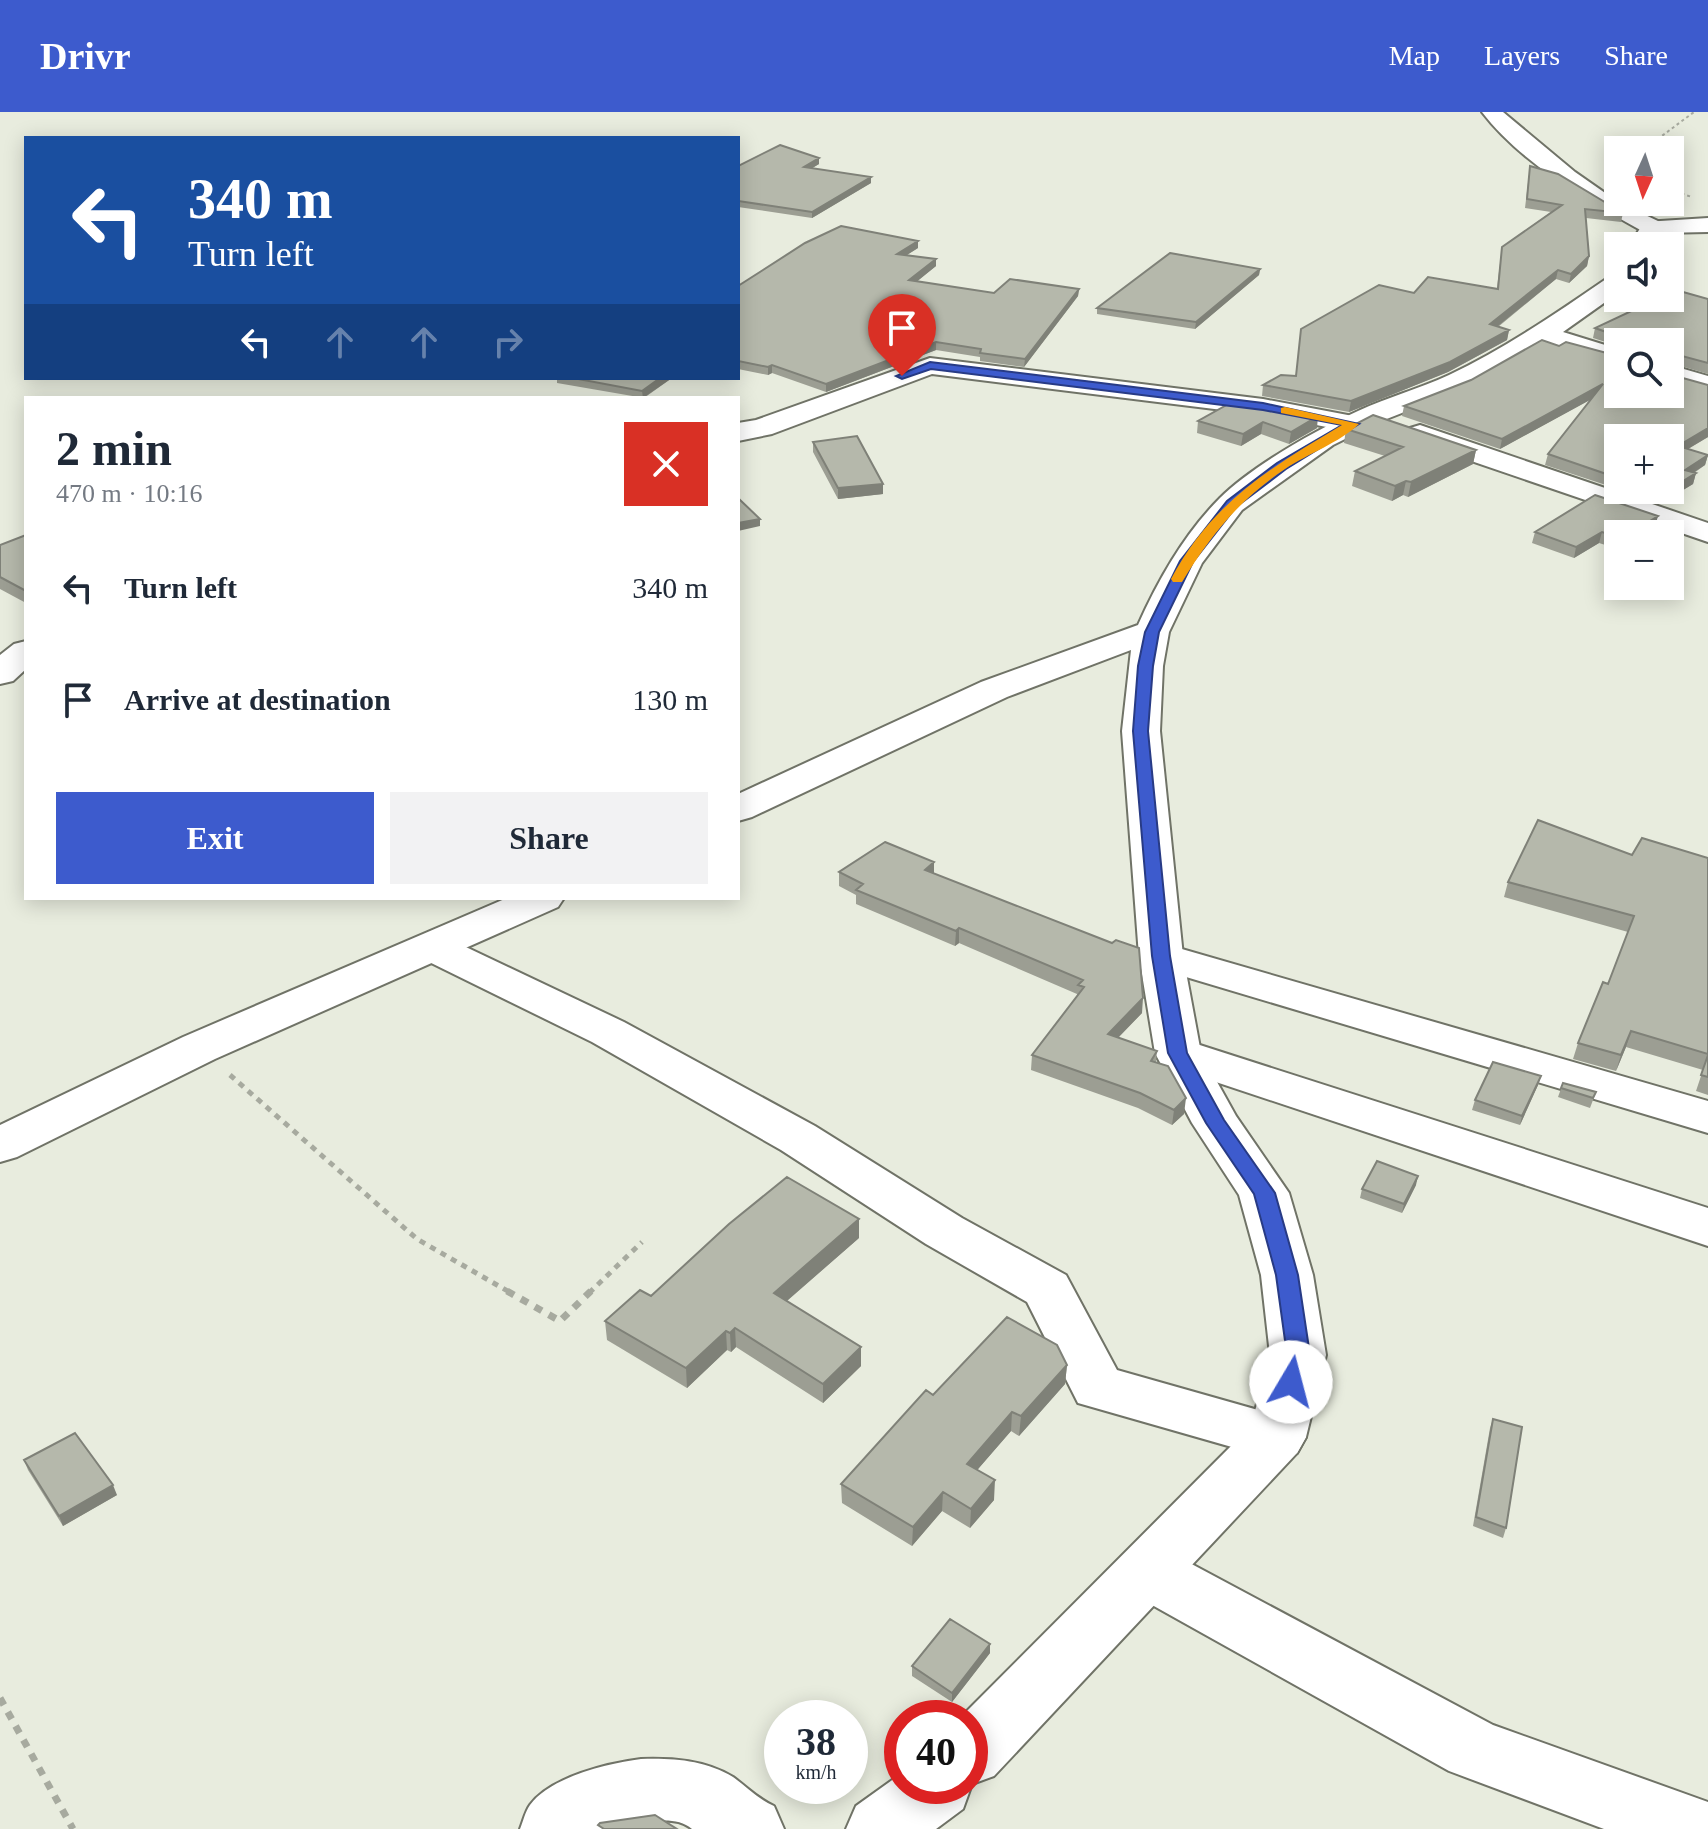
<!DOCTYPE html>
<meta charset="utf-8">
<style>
:root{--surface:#fff;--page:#f2f2f3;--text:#1f2937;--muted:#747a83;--accent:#3d5bcd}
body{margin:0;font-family:Georgia,serif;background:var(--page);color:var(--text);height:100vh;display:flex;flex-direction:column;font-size:30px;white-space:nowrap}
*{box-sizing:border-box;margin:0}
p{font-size:26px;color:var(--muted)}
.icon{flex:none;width:44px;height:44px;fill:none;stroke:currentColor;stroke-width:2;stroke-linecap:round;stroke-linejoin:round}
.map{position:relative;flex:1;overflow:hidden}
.details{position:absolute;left:24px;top:284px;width:716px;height:504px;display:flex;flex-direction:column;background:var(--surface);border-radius:0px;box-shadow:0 4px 20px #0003}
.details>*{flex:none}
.banner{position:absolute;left:24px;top:24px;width:716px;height:244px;border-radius:0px;box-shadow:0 4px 20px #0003;background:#1a4fa0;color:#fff;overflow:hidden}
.needle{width:52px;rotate:183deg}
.tools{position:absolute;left:1604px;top:24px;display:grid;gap:16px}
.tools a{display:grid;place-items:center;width:80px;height:80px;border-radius:0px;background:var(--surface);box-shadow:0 4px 20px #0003;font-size:40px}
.speed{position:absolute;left:764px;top:1588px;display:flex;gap:16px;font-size:40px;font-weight:700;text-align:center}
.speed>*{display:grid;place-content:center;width:104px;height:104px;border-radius:50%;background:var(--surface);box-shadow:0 4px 20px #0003;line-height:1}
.speed small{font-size:20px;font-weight:400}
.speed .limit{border:12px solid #d22;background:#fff;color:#111}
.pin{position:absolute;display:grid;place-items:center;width:68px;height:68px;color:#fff;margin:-82px -34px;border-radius:50% 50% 50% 0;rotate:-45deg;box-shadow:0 0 8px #0007}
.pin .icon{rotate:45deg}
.me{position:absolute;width:88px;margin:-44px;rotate:8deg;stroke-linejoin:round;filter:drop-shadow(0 0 6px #0008)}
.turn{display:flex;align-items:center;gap:28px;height:168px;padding:0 32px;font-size:36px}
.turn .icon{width:104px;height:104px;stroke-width:2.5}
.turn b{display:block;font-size:56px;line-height:68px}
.lanes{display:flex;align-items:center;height:76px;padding:0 32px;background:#0003;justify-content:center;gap:40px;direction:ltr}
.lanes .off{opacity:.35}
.round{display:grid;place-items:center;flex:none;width:84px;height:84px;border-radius:0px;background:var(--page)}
.summary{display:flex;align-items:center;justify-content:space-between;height:136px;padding:0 32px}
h1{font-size:48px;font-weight:700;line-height:60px}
.button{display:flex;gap:16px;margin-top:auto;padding:16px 32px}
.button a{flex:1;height:92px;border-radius:0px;background:var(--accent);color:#fff;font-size:32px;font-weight:700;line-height:92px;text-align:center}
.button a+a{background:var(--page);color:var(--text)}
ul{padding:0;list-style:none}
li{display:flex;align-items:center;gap:24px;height:112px;padding:0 32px}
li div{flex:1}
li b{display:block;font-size:30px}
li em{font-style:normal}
header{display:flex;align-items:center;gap:48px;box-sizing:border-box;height:112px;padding:0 40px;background:var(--accent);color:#fff}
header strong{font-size:38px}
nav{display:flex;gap:44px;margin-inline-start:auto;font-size:28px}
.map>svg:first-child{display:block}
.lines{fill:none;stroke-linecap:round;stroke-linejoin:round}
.street-casing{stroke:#707367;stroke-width:4}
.secondary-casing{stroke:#707367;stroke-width:4}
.path-far2{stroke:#a7aa9f;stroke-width:2;stroke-dasharray:3 3;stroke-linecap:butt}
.path-far1{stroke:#a7aa9f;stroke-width:5;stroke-dasharray:6 6;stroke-linecap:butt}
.path{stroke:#a7aa9f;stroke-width:7;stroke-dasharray:8 8;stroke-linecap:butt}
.street{fill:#fff;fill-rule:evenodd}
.secondary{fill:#fff;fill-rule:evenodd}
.wall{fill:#9c9e93}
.shaded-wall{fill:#7f8178}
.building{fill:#b5b8ab;stroke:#7f8178;stroke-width:2}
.route{fill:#3d5bcd;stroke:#283b85;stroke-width:2}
.slow{fill:#f59e0b}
</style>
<header>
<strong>Drivr</strong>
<nav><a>Map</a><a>Layers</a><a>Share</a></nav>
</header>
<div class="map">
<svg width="1708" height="1717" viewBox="0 0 1708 1717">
<rect width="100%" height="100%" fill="#e8ecde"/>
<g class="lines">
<defs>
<path id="street" d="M1482,0H1503L1575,60L1618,90L1660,110L1663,115L1652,122L1644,120C1588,89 1522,52 1482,0Z
M930,246L1263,287L1353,304L1363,306L1367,312L1363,318L1353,320L1263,303L932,262L772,322L738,329V311L756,308Z
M1420,313L1708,411V430L1410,328L1406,322L1410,316Z
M26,529V557L13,569L0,572V543L14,532Z
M434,823L449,827L624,910L815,1014L962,1106L1066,1163L1117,1258L1297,1309L1306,1325L1297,1341L1277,1348L1078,1291L1027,1190L926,1132L781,1038L592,930L419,845L412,836L419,827Z
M1161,831L1708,989V1021L1146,853L1139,844L1146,835Z
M1178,926L1708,1096V1134L1162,952L1155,941L1162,930Z
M1149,1434L1171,1441L1493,1613L1708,1690V1717H1604L1449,1659L1127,1479L1118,1460L1127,1441Z"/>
<path id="secondary" d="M1708,106V120L1660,121L1653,134H1629L1644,110Z
M1618,163V181L1563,220L1618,237V253L1546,231L1468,275L1379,310L1333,333L1242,398L1202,451L1169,520L1163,554L1160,619L1183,844L1201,941L1236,1004L1289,1081L1313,1163L1326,1243L1306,1325L1297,1341L994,1664L972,1672L963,1697L936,1717H846L856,1694L902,1661V1674H970V1606H960L1251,1314L1270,1243L1261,1163L1239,1083L1192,1011L1155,941L1139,844L1122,619L1131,538L1007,585L752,705L738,709V682L981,570L1138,513C1158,468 1185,421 1220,386C1251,355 1317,317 1358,299C1388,285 1419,277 1449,263C1506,236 1558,200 1609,165Z
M1670,253L1708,264V281L1670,270Z
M507,786H564L558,795L215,947L17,1045L0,1050V1013L183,925Z
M641,1647C673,1646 705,1648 733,1665C747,1675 758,1687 774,1694L784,1717H692C671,1699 631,1715 607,1717C578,1717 548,1717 520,1717C523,1710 525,1700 530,1693C550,1665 609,1651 641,1647Z"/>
</defs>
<use href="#street" class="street-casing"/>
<use href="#secondary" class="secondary-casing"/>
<path class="path-far2" d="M1643,38L1694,0
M1670,78L1692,85"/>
<path class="path-far1" d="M230,963L417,1127L511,1181
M589,1181L642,1130"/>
<path class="path" d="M507,1179L560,1209L591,1179
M0,1586L73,1717"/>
<use href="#street" class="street"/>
<use href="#secondary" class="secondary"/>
</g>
<path class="wall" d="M819,52L812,56L871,71L812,106L738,95V54Z
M1530,54L1623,101L1621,110L1586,106L1589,144L1587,154L1569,171L1556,167L1498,215L1509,218L1507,228L1448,260L1349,300L1262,284L1263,273L1296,264L1414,181L1497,176L1502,135L1551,100L1525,96Z
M918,136L907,143L936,154L917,169L994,181L1079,177L1078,184L1024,255L980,249V245L936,238L826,280L772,261L768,263L738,257V174Z
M1260,157L1259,163L1195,217L1097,202V196Z
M1708,187V262L1671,251L1672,263L1708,273V325L1688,337L1708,343L1705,353L1694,361H1696L1693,372L1660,392L1620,378H1670L1618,326V377L1545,353L1548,342L1591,287L1500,337L1402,304L1404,294L1618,282L1670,230H1618V234L1593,226L1595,216Z
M557,266H672L644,286L557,271Z
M1232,290L1317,316L1289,332L1261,322L1241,334L1197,321L1198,309Z
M1346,317L1476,338L1473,352L1408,385L1403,383L1392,389L1352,374L1355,359L1385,344L1344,331Z
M813,330L883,382L838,387L813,340Z
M1655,415L1618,422V437L1599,431L1574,446L1532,431L1535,420Z
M26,423V491L0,477V433Z
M1632,743L1708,746V983L1696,979L1703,958L1626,935L1616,959L1573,947L1578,931L1608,872L1628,820L1504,785L1508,770Z
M934,750V762L1142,901L1118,926L1157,939L1156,950L1184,1002L1172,1013L1138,996L1031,958L1032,943L1077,884V882L959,831L955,834L856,792V783L839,774V760Z
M1541,964L1538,973L1520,1013L1472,998L1475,988Z
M1563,971L1596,980L1590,996L1558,985Z
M1416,1073L1402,1101L1360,1086L1362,1077Z
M859,1126L787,1189L861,1254L823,1291L736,1235L731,1240L727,1238L687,1276L607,1228L605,1209Z
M1067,1253L1065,1272L1019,1324L1011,1319L977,1358L994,1388L970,1416L942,1399L912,1434L842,1391L841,1372L933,1283Z
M1493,1307L1506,1416L1503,1426L1473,1414L1490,1316Z
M24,1348L117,1383L63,1414L28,1358Z
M990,1532V1541L952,1590L912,1564V1554Z"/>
<path class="shaded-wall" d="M819,46V52L804,61V55Z
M871,65V71L812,106V100Z
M918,129V136L897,149V142Z
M1589,144L1587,154L1569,171L1571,162Z
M936,147V154L909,176V168Z
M1260,157L1259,163L1195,217L1196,210Z
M1558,158L1556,167L1488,222L1490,212Z
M1079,177L1078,184L1024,255L1025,247Z
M1509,218L1507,228L1448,260L1349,300L1351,289Z
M936,230V238L826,280V272Z
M772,253V261L768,263V255Z
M660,266H672L643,286L642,279Z
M1603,272L1601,282L1500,337L1502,327Z
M1318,304L1317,316L1289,332L1291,320Z
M1263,310L1261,322L1241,334L1243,322Z
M1708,316V325L1676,344L1678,334Z
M1476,338L1473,352L1408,385L1411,370Z
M1708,343L1705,353L1682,368L1685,358Z
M1696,361L1693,372L1660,392L1663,381L1670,378V377Z
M1406,369L1403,383L1392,389L1395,374Z
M883,372V382L838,387V376Z
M1658,404L1655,415L1644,422H1629Z
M760,407V414L738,419V411Z
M1602,420L1599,431L1574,446L1576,435Z
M934,750V765L925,758Z
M959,816V831L955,834L956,819Z
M1143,886L1142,901L1106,938L1108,922Z
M1631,919L1626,935L1616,959L1621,943Z
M1541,964L1538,973L1520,1013L1522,1004Z
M1186,986L1184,1002L1172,1013L1174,998Z
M1418,1064L1416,1073L1402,1101L1404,1092Z
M859,1107V1126L774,1200V1181Z
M735,1216L736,1235L731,1240L730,1221Z
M726,1219L727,1238L687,1276L686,1256Z
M861,1235V1254L823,1291V1272Z
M1067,1253L1065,1272L1019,1324L1021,1304Z
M1012,1300L1011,1319L966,1371L967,1352Z
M995,1368L994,1388L970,1416L971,1397Z
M113,1373L117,1383L63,1414L59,1404Z
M943,1380L942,1399L912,1434L913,1415Z
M990,1532V1541L952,1590V1581Z"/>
<path class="building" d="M780,33L819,46L804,55L871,65L812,100L738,89V54Z
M1530,54L1558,62L1623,101L1585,97L1589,144L1571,162L1558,158L1490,212L1509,218L1450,250L1351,289L1263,273L1281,263L1296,264L1301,217L1379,173L1414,181L1428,165L1498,177L1502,135L1562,93L1527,87Z
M841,114L918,129L897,142L936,147L909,168L994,181L1010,167L1079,177L1025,247L980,241L981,237L936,230L826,272L772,253L768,255L738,249V174L805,131Z
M1170,141L1260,157L1196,210L1097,196Z
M1676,178L1708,187V251L1671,241L1672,263L1708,273V316L1678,334L1708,343L1685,358L1696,361L1670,377V326H1618V366L1548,342L1603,272L1502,327L1404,294L1471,268L1542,228L1559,234L1566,230L1618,244V282H1670V230H1623V226L1595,216L1659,186H1670V181Z
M573,266H660L642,279Z
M1232,290L1318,304L1291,320L1263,310L1243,322L1198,309Z
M1373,303L1476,338L1411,370L1406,369L1395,374L1355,359L1403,335L1346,317Z
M857,324L883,372L838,376L813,330Z
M1595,383L1658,404L1629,422H1618V425L1602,420L1576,435L1535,420Z
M738,386L760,407L738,411Z
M26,423V479L0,465V433Z
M1538,708L1632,743L1642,726L1708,746V942L1631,919L1621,943L1578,931L1603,870L1608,872L1634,804L1508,770Z
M885,730L934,750L925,758L1112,831L1116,828L1139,836L1143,886L1108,922L1157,939L1151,949L1168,954L1186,986L1174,998L1140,981L1032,943L1084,875L1078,873L1083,868L959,816L956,819L856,778L863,772L839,760Z
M1708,943V965L1701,963Z
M1493,950L1541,964L1522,1004L1475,988Z
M1563,971L1596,980L1593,986L1561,976Z
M1377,1049L1418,1064L1404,1092L1362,1077Z
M787,1065L859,1107L774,1181L861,1235L823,1272L735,1216L730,1221L726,1219L686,1256L605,1209L640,1178L651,1184L729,1112Z
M1007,1205L1057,1233L1067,1253L1021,1304L1012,1300L967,1352L995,1368L971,1397L943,1380L913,1415L841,1372L926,1278L933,1283Z
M1493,1307L1522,1315L1506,1416L1476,1405Z
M75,1321L113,1373L59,1404L24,1348Z
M950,1507L990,1532L952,1581L912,1554Z
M655,1703L677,1717H604L598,1713L600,1711Z"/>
<path class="route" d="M930,250L1263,291L1359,312L1286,357L1236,395L1193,450L1159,520L1153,554L1148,619L1170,844L1187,941L1224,1008L1275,1081L1298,1163L1310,1243L1299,1277L1291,1279L1283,1277L1279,1270L1287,1243L1276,1163L1254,1082L1206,1011L1168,941L1152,844L1133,619L1138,554L1145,520L1180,449L1227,389L1277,351L1342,313L1263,298L931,257L902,267L896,264Z"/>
<path class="slow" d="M1285,295L1359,312C1339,331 1309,341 1285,357C1238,389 1212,422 1182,470H1173L1171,467C1212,390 1270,356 1342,313L1281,301V296Z"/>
</svg>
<div class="tools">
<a><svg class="needle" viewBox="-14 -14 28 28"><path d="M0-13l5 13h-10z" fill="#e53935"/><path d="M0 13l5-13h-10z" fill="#747a83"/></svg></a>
<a><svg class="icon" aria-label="sound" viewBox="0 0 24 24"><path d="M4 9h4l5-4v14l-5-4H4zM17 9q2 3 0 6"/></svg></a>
<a><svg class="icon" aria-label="search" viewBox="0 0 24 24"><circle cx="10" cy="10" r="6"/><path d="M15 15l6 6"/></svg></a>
<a>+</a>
<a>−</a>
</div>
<div class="speed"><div>38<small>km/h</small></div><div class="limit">40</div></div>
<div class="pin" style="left:902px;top:264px;background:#d93025"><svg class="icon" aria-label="arrive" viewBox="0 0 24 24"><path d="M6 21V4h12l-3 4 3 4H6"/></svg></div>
<svg class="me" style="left:1291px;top:1270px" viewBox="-20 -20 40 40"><circle r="19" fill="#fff"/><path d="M0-13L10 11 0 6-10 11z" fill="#3d5bcd"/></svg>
<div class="banner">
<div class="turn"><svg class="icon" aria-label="left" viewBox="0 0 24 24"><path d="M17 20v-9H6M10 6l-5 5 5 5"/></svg><div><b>340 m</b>Turn left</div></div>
<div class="lanes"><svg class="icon" aria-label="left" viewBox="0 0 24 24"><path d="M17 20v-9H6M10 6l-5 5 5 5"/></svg><svg class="icon off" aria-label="ahead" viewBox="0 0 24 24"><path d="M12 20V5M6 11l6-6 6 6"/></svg><svg class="icon off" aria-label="ahead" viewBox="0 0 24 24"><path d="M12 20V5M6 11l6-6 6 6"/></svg><svg class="icon off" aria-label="right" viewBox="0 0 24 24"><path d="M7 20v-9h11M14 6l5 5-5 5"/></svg></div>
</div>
<section class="details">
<div class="summary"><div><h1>2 min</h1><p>470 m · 10:16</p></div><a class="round" style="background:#d93025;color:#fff"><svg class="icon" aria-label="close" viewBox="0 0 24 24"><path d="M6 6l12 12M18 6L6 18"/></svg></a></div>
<ul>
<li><svg class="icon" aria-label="left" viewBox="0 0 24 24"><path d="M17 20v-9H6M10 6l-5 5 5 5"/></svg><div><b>Turn left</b></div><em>340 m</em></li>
<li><svg class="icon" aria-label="arrive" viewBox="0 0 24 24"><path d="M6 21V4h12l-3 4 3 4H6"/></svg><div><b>Arrive at destination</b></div><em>130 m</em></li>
</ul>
<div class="button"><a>Exit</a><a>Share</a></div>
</section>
</div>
